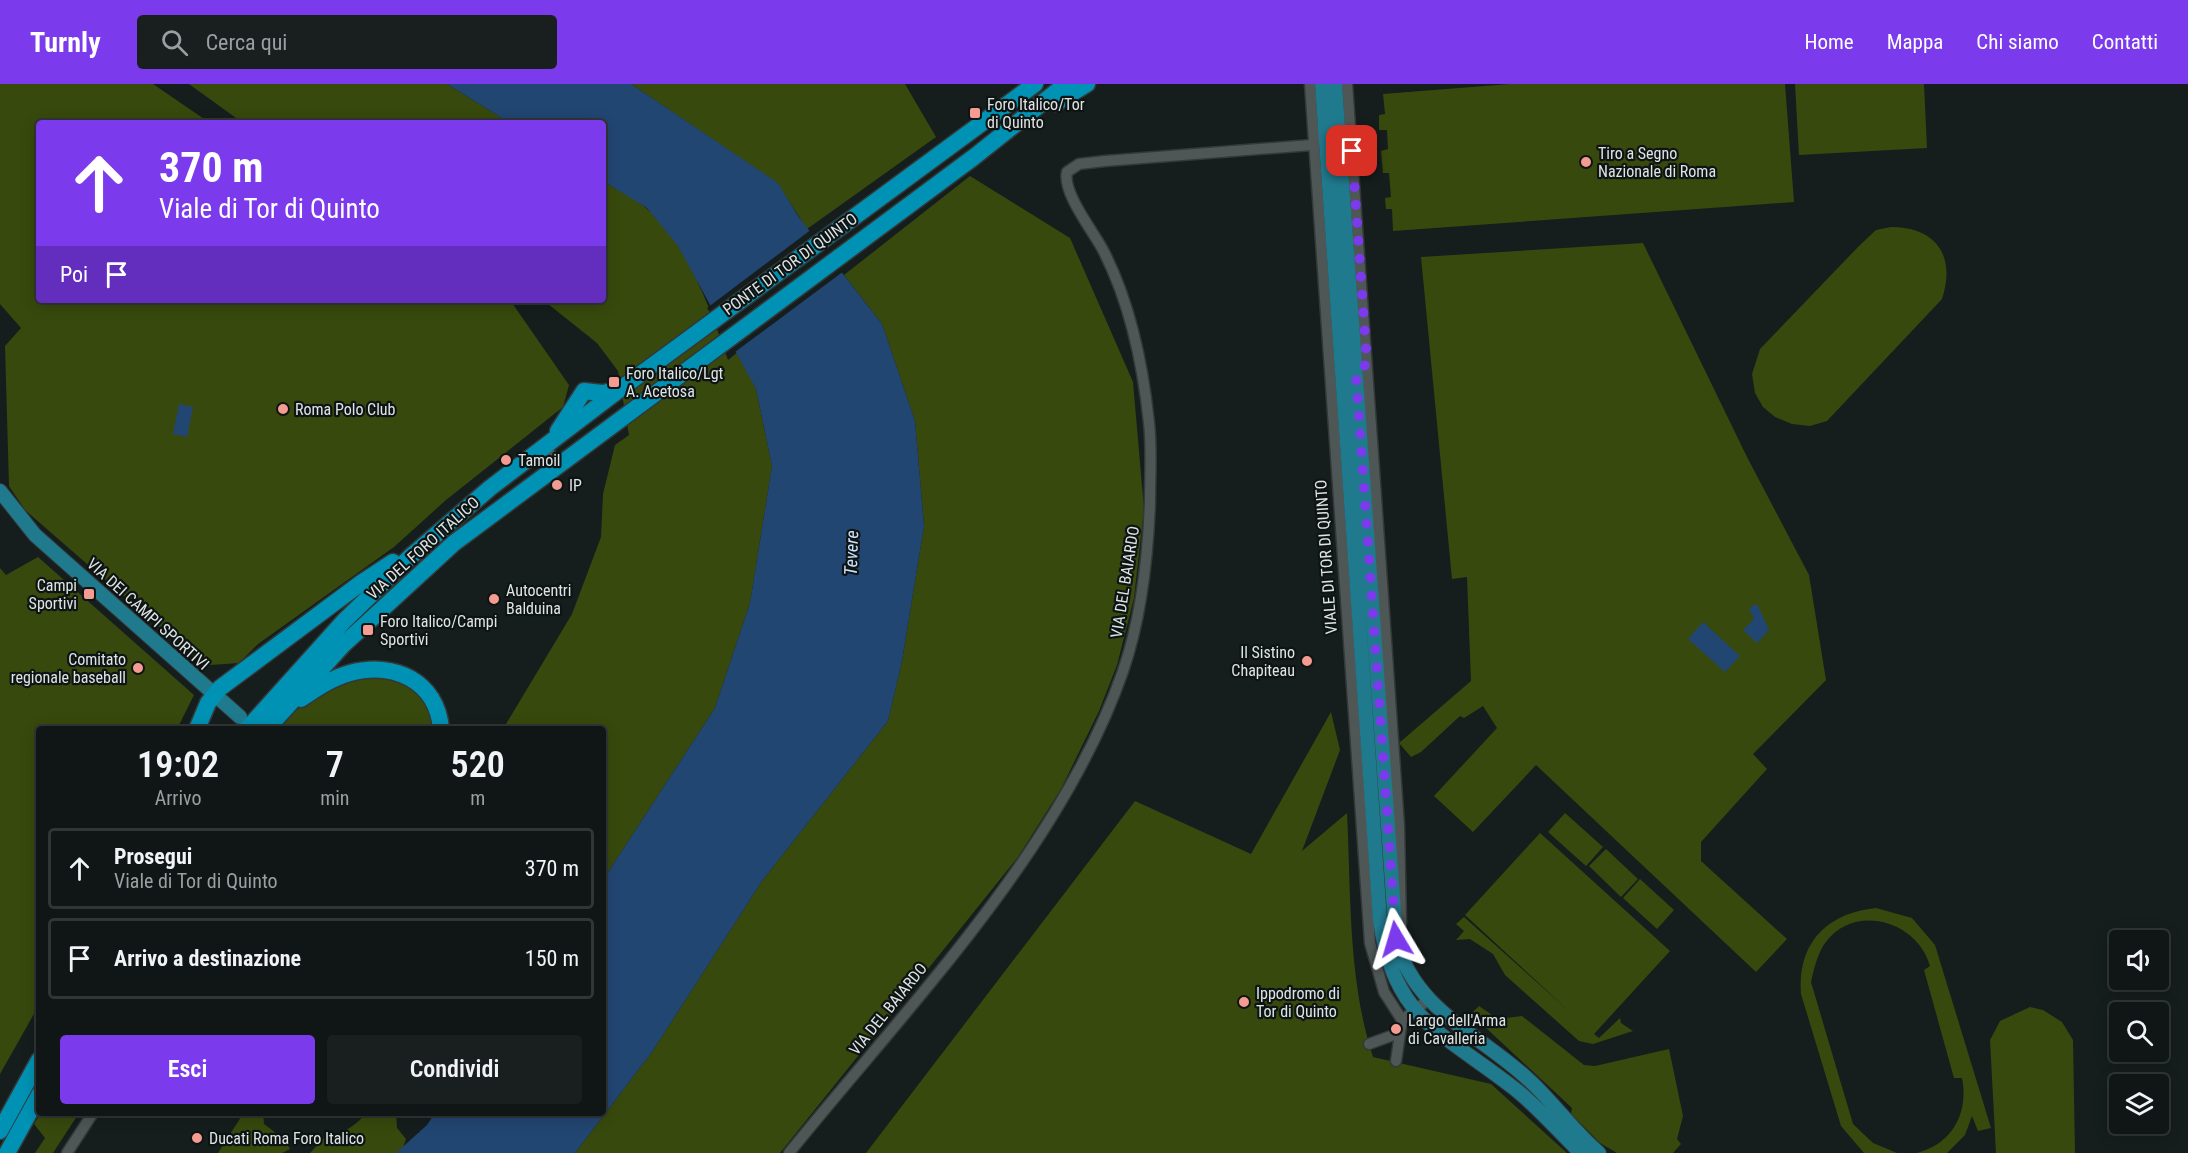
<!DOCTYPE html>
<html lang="it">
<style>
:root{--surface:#101616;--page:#191f1f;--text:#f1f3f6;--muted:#9c9fa1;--line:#303535;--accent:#7c3aed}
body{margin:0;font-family:"Roboto Condensed",sans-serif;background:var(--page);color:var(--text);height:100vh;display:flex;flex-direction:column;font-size:22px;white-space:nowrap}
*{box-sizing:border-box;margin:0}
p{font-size:20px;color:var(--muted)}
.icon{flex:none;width:33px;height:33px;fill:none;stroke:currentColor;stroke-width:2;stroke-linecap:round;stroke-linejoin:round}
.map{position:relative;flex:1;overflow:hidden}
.sheet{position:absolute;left:36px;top:642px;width:570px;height:390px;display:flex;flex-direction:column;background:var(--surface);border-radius:6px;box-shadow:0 3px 15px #0003,0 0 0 2px var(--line)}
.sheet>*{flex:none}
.guide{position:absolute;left:36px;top:36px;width:570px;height:183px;border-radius:6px;box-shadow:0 3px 15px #0003,0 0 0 2px var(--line);background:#7c3aed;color:#fff;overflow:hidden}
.controls{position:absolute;left:2109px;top:846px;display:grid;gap:12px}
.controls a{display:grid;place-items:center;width:60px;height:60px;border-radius:6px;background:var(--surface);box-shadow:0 3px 15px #0003,0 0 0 2px var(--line);font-size:30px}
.pin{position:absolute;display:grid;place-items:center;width:51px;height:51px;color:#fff;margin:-26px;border-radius:12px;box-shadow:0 3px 9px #0006}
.me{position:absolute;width:66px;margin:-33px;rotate:353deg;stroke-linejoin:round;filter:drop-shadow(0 0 4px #0008)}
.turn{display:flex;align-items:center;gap:21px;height:126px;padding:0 24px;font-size:27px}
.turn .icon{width:78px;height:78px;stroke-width:2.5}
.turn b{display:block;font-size:42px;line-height:51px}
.then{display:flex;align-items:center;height:57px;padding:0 24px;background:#0003;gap:12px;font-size:22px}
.eta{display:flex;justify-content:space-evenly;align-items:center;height:102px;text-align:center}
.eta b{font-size:36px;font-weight:600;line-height:42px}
.action{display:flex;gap:12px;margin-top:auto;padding:12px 24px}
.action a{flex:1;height:69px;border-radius:6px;background:var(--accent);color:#fff;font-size:24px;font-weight:600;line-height:69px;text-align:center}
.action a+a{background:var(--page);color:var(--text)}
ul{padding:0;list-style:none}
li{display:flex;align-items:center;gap:18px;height:81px;margin:0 12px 9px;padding:0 12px;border:3px solid var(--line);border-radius:6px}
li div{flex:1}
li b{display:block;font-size:22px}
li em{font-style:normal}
header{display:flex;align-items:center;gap:36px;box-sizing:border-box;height:84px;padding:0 30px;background:var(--accent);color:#fff}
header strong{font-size:28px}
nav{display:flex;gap:33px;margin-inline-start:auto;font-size:21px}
.search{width:420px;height:54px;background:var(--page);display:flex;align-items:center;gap:15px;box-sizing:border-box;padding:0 21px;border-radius:6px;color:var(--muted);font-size:22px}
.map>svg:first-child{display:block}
.green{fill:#38490d}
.water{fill:#224672}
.pier{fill:#161d1d}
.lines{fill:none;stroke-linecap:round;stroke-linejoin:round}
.minor-casing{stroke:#333838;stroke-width:13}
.major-casing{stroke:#333838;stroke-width:16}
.highway-casing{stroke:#333838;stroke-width:19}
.minor{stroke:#4f5756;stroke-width:10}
.major{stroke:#207a8e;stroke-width:14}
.highway{stroke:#0092b4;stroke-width:16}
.route{stroke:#7c3aed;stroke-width:10;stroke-dasharray:0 18}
.poi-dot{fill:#f59c92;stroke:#0e1414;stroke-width:2}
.labels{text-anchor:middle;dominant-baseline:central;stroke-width:4.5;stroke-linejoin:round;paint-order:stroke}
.poi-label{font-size:16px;fill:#dfe4e4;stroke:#0e1414;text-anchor:start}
.street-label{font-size:16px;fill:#dfe4e4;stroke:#0e1414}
.water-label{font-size:18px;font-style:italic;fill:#cbe1fe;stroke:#0e1414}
</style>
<header>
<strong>Turnly</strong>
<div class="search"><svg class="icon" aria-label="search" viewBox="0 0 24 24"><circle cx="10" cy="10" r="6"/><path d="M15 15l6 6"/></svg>Cerca qui</div>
<nav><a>Home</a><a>Mappa</a><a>Chi siamo</a><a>Contatti</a></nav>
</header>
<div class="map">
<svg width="2188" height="1069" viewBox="0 0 2188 1069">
<rect width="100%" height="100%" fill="#161d1d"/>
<path class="green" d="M0,0H153L210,39H39V216H510L569,301L563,323L446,416L394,463L258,560L239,579L210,581L195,574L25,426L9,402L5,262L21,244L0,220Z
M189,0H447L510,39H243Z
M631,0H905L936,53L807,145L777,99Z
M1510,0H1785L1794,118L1393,147L1392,125H1386L1385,114L1391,113L1389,89H1383L1381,67L1388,65L1387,46H1379V31L1385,30L1383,10Z
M1795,0H1924L1927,64L1799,71Z
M970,92L1070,154L1133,298L1144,425L1134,514L1117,581L1099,627L1061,705L1018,773L780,1069H575L652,968L762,797L888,637L902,577L924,442L915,337L882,240L844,191Z
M603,97C617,106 633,113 646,124C687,158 711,227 728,276L738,268L756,305L772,382L750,519L715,624L603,796V645H503L572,530L601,453L603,410L615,361L629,351L618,287L597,259L543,216H603Z
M1891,143C1937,143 1956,173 1942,215L1827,337L1810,342L1792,340L1775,333L1763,323L1755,309L1752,290L1760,265L1858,163L1876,146Z
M1643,159L1747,373L1809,491L1826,596L1753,670L1767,685L1701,758V777L1787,855L1756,888L1536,681L1473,748L1434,712L1497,644L1483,622L1464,634L1460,632L1421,668L1411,673L1399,659L1471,597L1467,493L1452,495L1421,173Z
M38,473L194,611L177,645H39V921L0,990V484L6,491Z
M365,590C404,593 426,604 433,645H278C300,615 332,604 365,590Z
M1331,628L1340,666L1302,767L1347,729C1351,809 1348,896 1373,973L1491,1000L1567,1069H866L1135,717L1251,770Z
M1565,729L1603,763L1586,782L1548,748Z
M1540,749L1670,867L1594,950L1599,954L1620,934L1621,939L1633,947L1593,960L1579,957L1505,891L1493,870L1470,855L1456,856L1464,847L1456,840L1464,833L1569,927L1465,831Z
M1606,765L1638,795L1621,813L1589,782Z
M1640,795L1674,826L1657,845L1623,814Z
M1876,824L1912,834L1935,861L1991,1044L1978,1047L1972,1032L1965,1051L1947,1069H1917C1952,1060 1969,1029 1962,994H1954L1924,886L1930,882C1918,837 1854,818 1825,859C1817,871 1814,885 1811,898L1853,1040L1873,1059L1897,1069H1864L1841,1042L1801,910C1797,859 1827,829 1876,824Z
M1479,922L1498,935L1522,932L1584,981L1595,982L1669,965L1683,1032L1677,1055L1681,1060L1673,1069H1617L1600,1059L1571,1030L1572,1024L1471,930Z
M2030,923L2043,926L2062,938L2073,956L2075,1069H1996L1990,956L2000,937Z
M41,1029H79L53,1069H35L45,1054L34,1040Z
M236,1029H263L264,1040L285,1056L290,1065L282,1069H218L241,1033Z
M366,1029H396L397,1044L406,1055L403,1064L396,1069H310L325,1053C337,1055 359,1039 366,1029Z"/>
<path class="water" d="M447,0H631L778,99L798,132L882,240L915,337L924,442L902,577L888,637L762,797L652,968L575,1069H396L427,1041L435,1029H603V796L715,624L750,519L772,382L756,305L678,162L647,124L603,97V39H510Z
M179,320L193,323L187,353L173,350Z
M1757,520L1769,546L1757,559L1743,546L1754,535L1749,524Z
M1703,538L1740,572L1725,588L1688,555Z"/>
<path class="pier" d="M812,145L844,187L735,268L707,224Z"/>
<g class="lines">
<defs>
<path id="minor" d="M1310,0L1370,859L1384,908L1402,936
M1347,0L1399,742L1401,840
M545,362L558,382
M1369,960L1399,949
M1396,977L1402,936L1428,916
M67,1069L93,1029
M789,1069C907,923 1061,766 1123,587C1142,532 1148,474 1150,417C1150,391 1152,365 1149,339C1143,282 1130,219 1104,168C1094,148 1062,109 1067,88L1079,80L1105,77L1312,61L1326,43"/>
<path id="major" d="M1322,0L1380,836C1393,936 1444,949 1515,1005C1539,1024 1559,1048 1581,1069
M1335,0L1396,855C1413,926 1480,950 1529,996C1554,1019 1573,1047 1599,1069
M0,407L35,451L240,633"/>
<path id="highway" d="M1056,19L1087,0
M558,347L584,307L602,309L618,306
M301,615C317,604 332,594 350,589C394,577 437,597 441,645
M197,645L208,619L220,604L361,499L393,478
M247,645L344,537L410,473L490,404L619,306L1035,0
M267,645L344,560L454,459L974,73L1066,0
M0,1047L39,976
M7,1069L39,1011"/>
</defs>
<use href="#minor" class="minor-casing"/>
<use href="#major" class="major-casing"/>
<use href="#highway" class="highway-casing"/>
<use href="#minor" class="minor"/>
<use href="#major" class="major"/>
<use href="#highway" class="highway"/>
</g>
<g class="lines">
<path class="route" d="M1352,67L1367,279L1356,291L1396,855"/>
</g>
<g class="poi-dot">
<rect x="969" y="23" width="12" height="12" rx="3"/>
<circle cx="1586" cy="78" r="6"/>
<rect x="608" y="292" width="12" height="12" rx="3"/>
<circle cx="283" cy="325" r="6"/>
<circle cx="506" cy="376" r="6"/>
<circle cx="557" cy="401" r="6"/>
<rect x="83" y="504" width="12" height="12" rx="3"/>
<circle cx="494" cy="515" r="6"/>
<rect x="362" y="540" width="12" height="12" rx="3"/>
<circle cx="1307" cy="577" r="6"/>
<circle cx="138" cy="584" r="6"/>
<circle cx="1244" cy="918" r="6"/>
<circle cx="1396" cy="945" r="6"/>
<circle cx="197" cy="1054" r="6"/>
</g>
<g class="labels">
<g class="poi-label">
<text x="987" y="20">Foro Italico/Tor<tspan x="987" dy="18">di Quinto</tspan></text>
<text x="1598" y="69">Tiro a Segno<tspan x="1598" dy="18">Nazionale di Roma</tspan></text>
<text x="626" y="289">Foro Italico/Lgt<tspan x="626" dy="18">A. Acetosa</tspan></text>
<text x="295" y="325">Roma Polo Club</text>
<text x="518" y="376">Tamoil</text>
<text x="569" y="401">IP</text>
<text x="77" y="501" text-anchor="end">Campi<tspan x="77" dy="18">Sportivi</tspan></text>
<text x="506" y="506">Autocentri<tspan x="506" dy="18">Balduina</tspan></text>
<text x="380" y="537">Foro Italico/Campi<tspan x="380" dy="18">Sportivi</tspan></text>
<text x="1295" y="568" text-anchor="end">Il Sistino<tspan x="1295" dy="18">Chapiteau</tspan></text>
<text x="126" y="575" text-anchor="end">Comitato<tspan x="126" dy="18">regionale baseball</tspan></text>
<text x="1256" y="909">Ippodromo di<tspan x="1256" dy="18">Tor di Quinto</tspan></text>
<text x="1408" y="936">Largo dell'Arma<tspan x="1408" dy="18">di Cavalleria</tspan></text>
<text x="209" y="1054">Ducati Roma Foro Italico</text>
</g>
<g class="street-label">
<text transform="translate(790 180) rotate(-36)">PONTE DI TOR DI QUINTO</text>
<text transform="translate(423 464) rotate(-42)">VIA DEL FORO ITALICO</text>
<text transform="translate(1326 473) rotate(-94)">VIALE DI TOR DI QUINTO</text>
<text transform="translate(1125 498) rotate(-81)">VIA DEL BAIARDO</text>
<text transform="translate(148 530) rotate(42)">VIA DEI CAMPI SPORTIVI</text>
<text transform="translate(888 925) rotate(-51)">VIA DEL BAIARDO</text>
</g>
<g class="water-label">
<text transform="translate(851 469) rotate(-88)">Tevere</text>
</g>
</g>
</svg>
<div class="controls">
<a><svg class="icon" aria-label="sound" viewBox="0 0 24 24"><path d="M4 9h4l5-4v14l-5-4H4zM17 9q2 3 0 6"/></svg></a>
<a><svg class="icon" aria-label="search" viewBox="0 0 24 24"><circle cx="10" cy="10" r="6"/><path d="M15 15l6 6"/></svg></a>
<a><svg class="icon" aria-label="layers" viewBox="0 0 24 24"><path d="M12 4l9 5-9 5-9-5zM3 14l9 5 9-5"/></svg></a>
</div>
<div class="pin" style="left:1352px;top:67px;background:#d93025"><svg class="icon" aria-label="arrive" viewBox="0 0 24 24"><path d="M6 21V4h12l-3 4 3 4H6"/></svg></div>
<svg class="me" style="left:1396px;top:855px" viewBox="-20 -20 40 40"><path d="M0-17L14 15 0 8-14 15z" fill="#7c3aed" stroke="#fff" stroke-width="4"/></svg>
<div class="guide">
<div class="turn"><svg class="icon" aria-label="ahead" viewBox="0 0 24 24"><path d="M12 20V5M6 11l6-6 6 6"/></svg><div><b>370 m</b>Viale di Tor di Quinto</div></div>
<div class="then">Poi<svg class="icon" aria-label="arrive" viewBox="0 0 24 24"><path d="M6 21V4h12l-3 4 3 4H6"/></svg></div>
</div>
<section class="sheet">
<div class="eta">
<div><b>19:02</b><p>Arrivo</p></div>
<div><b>7</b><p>min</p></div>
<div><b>520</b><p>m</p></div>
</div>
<ul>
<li><svg class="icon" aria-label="ahead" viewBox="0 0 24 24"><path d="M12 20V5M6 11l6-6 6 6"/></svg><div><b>Prosegui</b><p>Viale di Tor di Quinto</p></div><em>370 m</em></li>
<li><svg class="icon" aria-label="arrive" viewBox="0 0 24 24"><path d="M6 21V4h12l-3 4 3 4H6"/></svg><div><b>Arrivo a destinazione</b></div><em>150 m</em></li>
</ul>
<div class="action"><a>Esci</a><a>Condividi</a></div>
</section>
</div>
